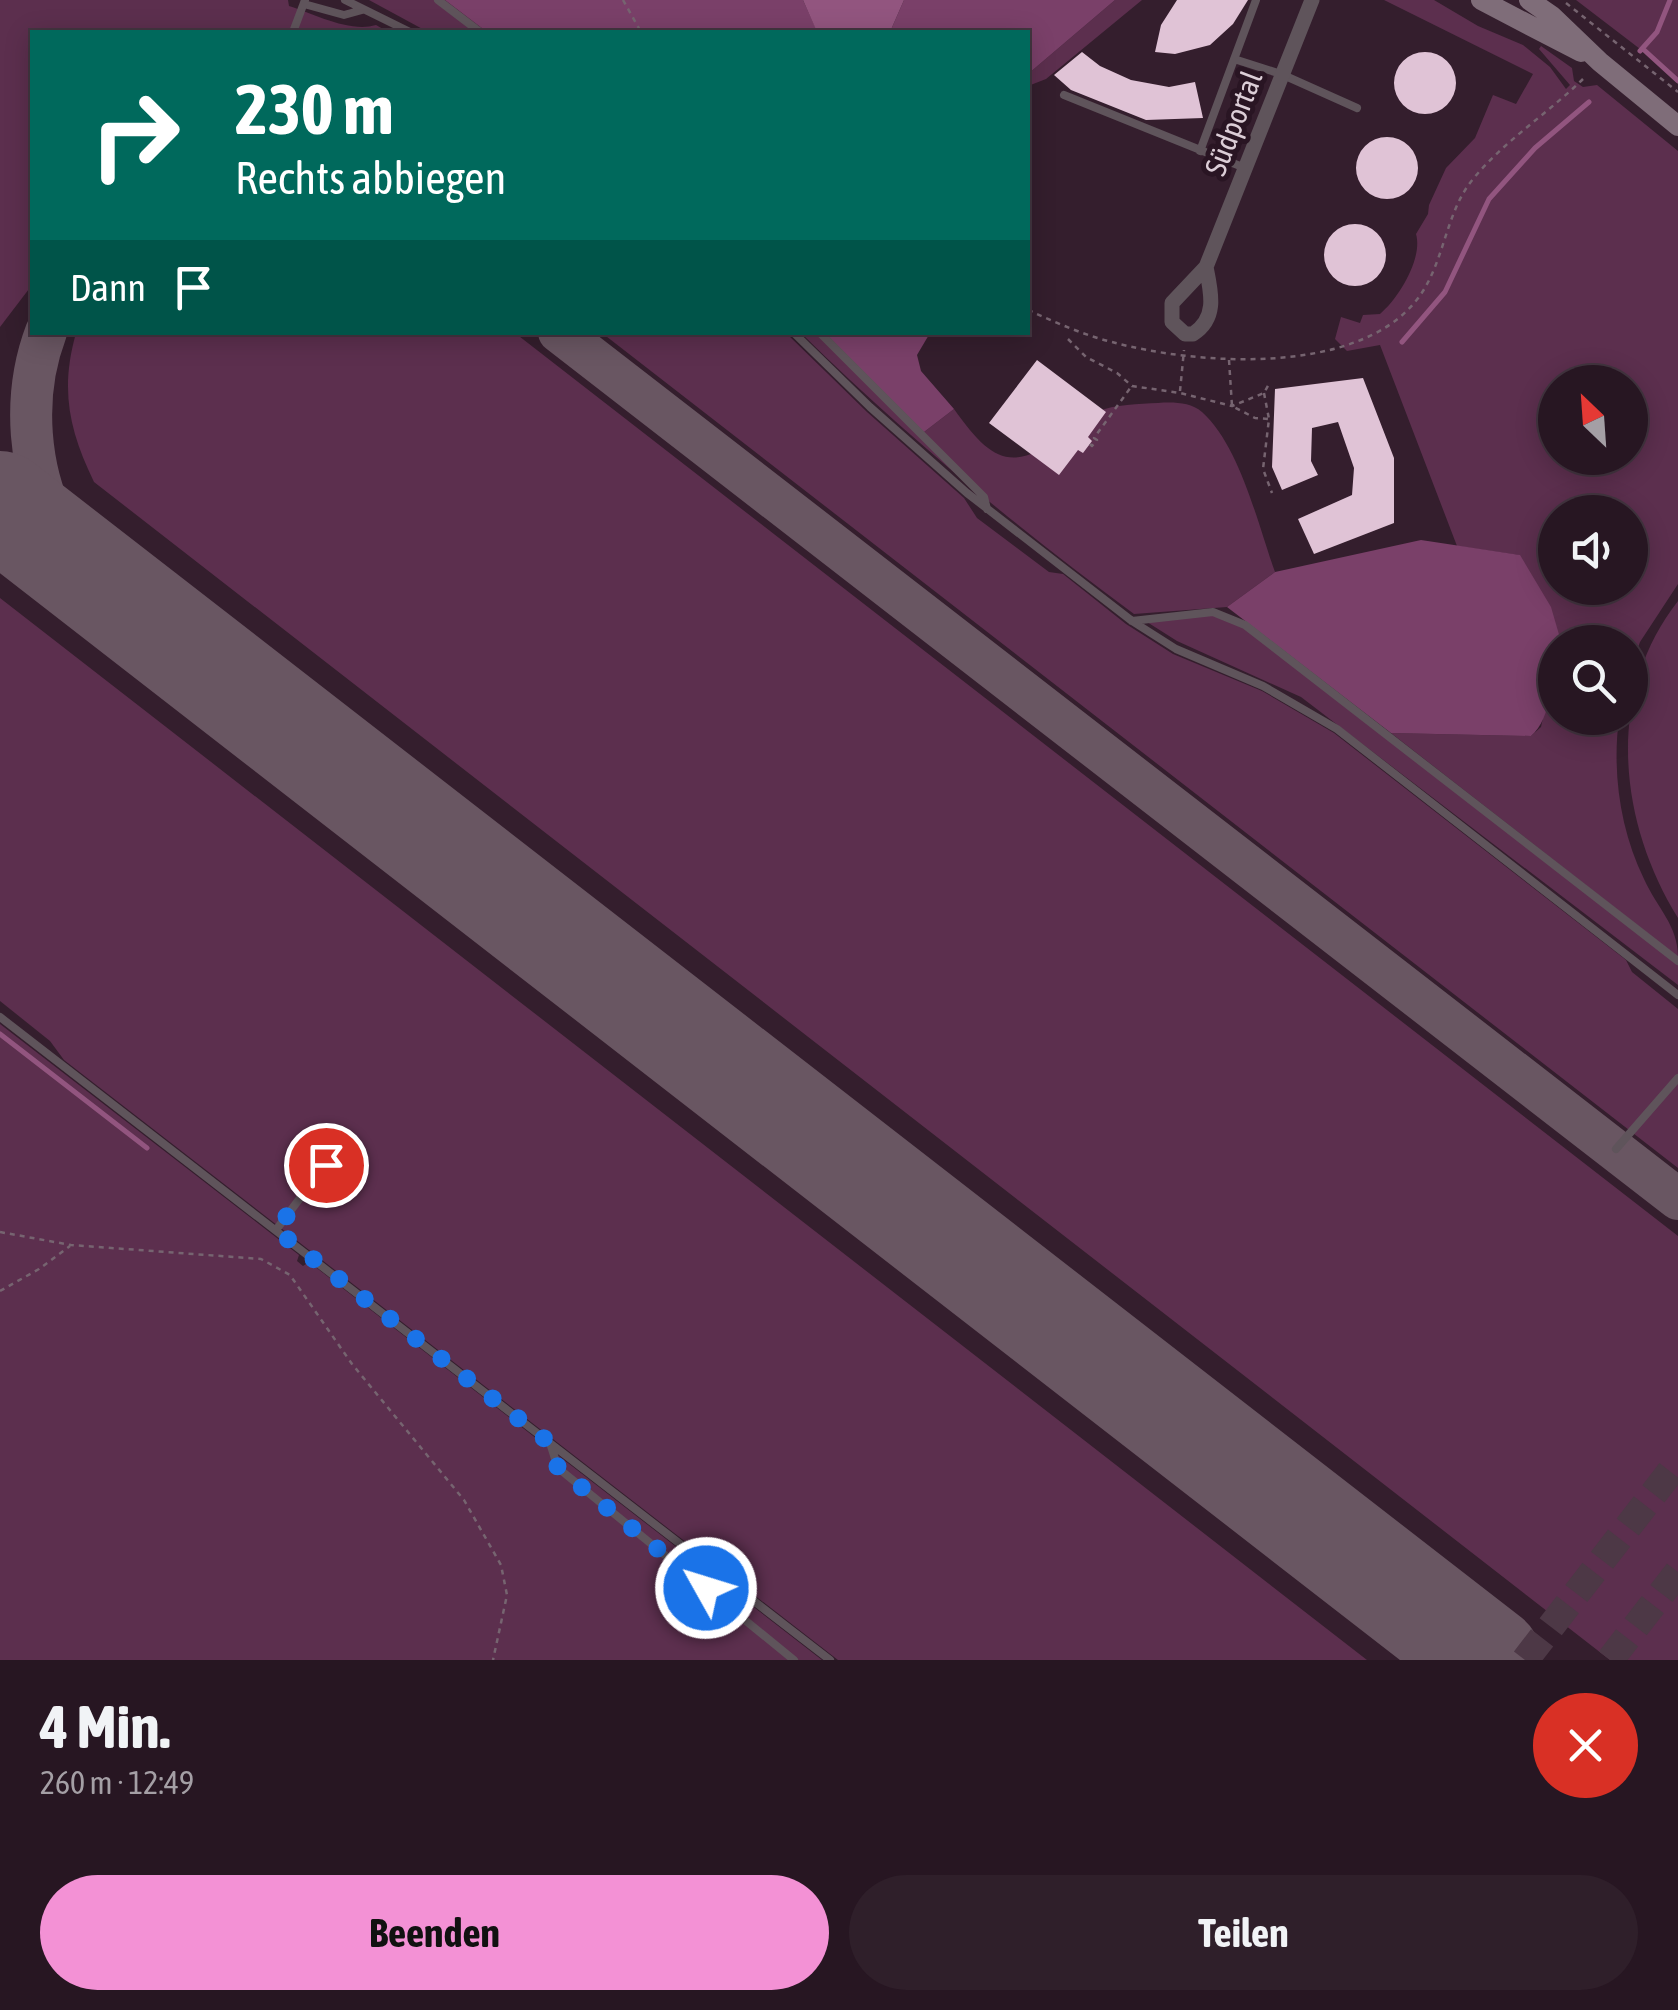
<!DOCTYPE html>
<html lang="de">
<meta charset="utf-8">
<style>
:root{--surface:#271622;--page:#2f1f2a;--text:#f1f3f6;--muted:#a49fa5;--line:#433540;--accent:#f391d5}
body{margin:0;font-family:"Asap Condensed",sans-serif;background:var(--page);color:var(--text);height:100vh;display:flex;flex-direction:column;font-size:38px;white-space:nowrap}
*{box-sizing:border-box;margin:0}
p{font-size:32px;color:var(--muted)}
.icon{flex:none;width:55px;height:55px;fill:none;stroke:currentColor;stroke-width:2;stroke-linecap:round;stroke-linejoin:round}
.map{position:relative;height:1660px;overflow:hidden}
.drawer{display:flex;flex-direction:column;background:var(--surface);flex:1}
.drawer>*{flex:none}
.hud{position:absolute;left:30px;top:30px;width:1000px;height:305px;border-radius:0px;box-shadow:0 5px 25px #0003,0 0 0 2px var(--line);background:#00695c;color:#fff;overflow:hidden}
.needle{width:65px;rotate:335deg}
.controls{position:absolute;left:1538px;top:365px;display:grid;gap:20px}
.controls a{display:grid;place-items:center;width:110px;height:110px;border-radius:50%;background:var(--surface);box-shadow:0 5px 25px #0003,0 0 0 2px var(--line);font-size:50px}
.pin{position:absolute;display:grid;place-items:center;width:85px;height:85px;color:#fff;margin:-42px;border:5px solid #fff;border-radius:50%;box-shadow:0 2px 10px #0007}
.me{position:absolute;width:110px;margin:-55px;rotate:309deg;stroke-linejoin:round;filter:drop-shadow(0 0 8px #0008)}
.turn{display:flex;align-items:center;gap:35px;height:210px;padding:0 40px;font-size:45px}
.turn .icon{width:130px;height:130px;stroke-width:2.5}
.turn b{display:block;font-size:70px;line-height:85px}
.then{display:flex;align-items:center;height:95px;padding:0 40px;background:#0003;gap:20px;font-size:38px}
.round{display:grid;place-items:center;flex:none;width:105px;height:105px;border-radius:52px;background:var(--page)}
.overview{display:flex;align-items:center;justify-content:space-between;height:170px;padding:0 40px}
h1{font-size:60px;font-weight:700;line-height:75px}
.cta{display:flex;gap:20px;margin-top:auto;padding:20px 40px}
.cta a{flex:1;height:115px;border-radius:60px;background:var(--accent);color:#111;font-size:40px;font-weight:700;line-height:115px;text-align:center}
.cta a+a{background:var(--page);color:var(--text)}
.map>svg:first-child{display:block}
.green{fill:#5c2f4e;fill-rule:evenodd}
.forest{fill:#7a4069}
.water{fill:#92557f}
.lines{fill:none;stroke-linecap:round;stroke-linejoin:round}
.stream{stroke:#92557f;stroke-width:5}
.taxiway{stroke:#695662;stroke-width:42}
.runway{stroke:#695662;stroke-width:108}
.building{fill:#e0c3d6}
.highway-tunnel{stroke:#4d3846;stroke-width:28;stroke-dasharray:28 14;stroke-linecap:butt}
.path{stroke:#766470;stroke-width:2.5;stroke-dasharray:5 5;stroke-linecap:butt}
.lane{stroke:#5f545b;stroke-width:8}
.street{stroke:#5f545b;stroke-width:15}
.secondary{stroke:#7f6d79;stroke-width:20}
.route{stroke:#1a73e8;stroke-width:18;stroke-dasharray:0 32.4}
.labels{text-anchor:middle;dominant-baseline:central;stroke-width:10;stroke-linejoin:round;paint-order:stroke}
.street-label{font-size:30px;fill:#dcced7;stroke:#291523}
</style>
<div class="map">
<svg width="1678" height="1660" viewBox="0 0 1678 1660">
<rect width="100%" height="100%" fill="#341e2d"/>
<path class="green" d="M0,0H288L289,6C314,14 350,33 376,25L383,29L382,32H32V285L0,327Z
M369,0H445L487,32H428Z
M1115,0H1142L1046,79L1028,86V74Z
M1384,0H1434L1478,26L1523,45L1550,67L1566,89L1570,85L1539,49L1541,46L1572,68L1574,81L1583,87L1597,85L1678,151V584L1640,642L1630,669V642H1559L1560,638L1519,555L1457,546L1380,345L1347,351L1335,339L1341,317L1360,323L1363,315L1380,314C1399,298 1423,258 1416,234L1428,214L1429,205L1446,168L1475,138L1493,95L1516,104L1533,74ZM1555,382H1630V458H1555ZM1555,512H1630V588H1555Z
M1576,0H1678V78Z
M76,333H515L1678,1236V1660H1610L94,482C69,430 60,390 76,333Z
M602,333H786L867,412L964,498L977,518L1049,572L1063,574L1126,624L1173,654L1262,691L1334,733L1626,960L1632,972L1678,1009V1168Z
M801,333H825L924,432L954,409C991,461 1011,474 1066,434C1075,427 1086,416 1097,412C1115,404 1139,404 1158,403C1173,402 1190,402 1202,412C1240,446 1258,525 1275,572L1227,607L1134,614C1015,526 906,436 801,333Z
M0,598L1367,1660H838L64,1060L50,1041L0,1001Z
M1678,601V918C1618,821 1605,694 1678,601Z
M1212,615L1245,627L1678,964V985L1301,697L1177,641L1147,622Z
M1555,661V718H1619C1612,772 1620,830 1644,879C1657,908 1678,925 1678,957L1391,733L1531,736L1541,727Z
M0,1024L299,1255L297,1261L303,1266L309,1262L822,1660H0Z"/>
<path class="forest" d="M445,0H803L817,31L487,32Z
M904,0H1115L1028,74V32H890Z
M825,333H930L917,355L921,371L954,409L924,432Z
M1421,540L1520,555L1551,607L1560,638L1559,642H1555C1555,670 1552,719 1531,736L1391,733L1227,607L1275,572Z"/>
<path class="water" d="M803,0H904L890,32H817Z"/>
<g class="lines">
<path class="stream" d="M1643,49L1678,81
M1640,51L1657,32L1670,0
M1402,342L1445,292L1489,199L1535,148L1589,102
M0,1034L147,1148"/>
<path class="taxiway" d="M46,332C22,395 27,475 62,534C77,558 98,577 118,597
M559,332L1678,1199"/>
<path class="runway" d="M0,505L1488,1660"/>
</g>
<path class="building" d="M1177,0H1248L1233,24L1210,45L1175,54L1155,52L1161,25Z
M1394 83a31 31 0 1 1 62 0a31 31 0 1 1-62 0Z
M1082,52L1100,66L1131,80L1169,87L1195,82L1203,118L1146,120L1071,90L1054,75Z
M1356 168a31 31 0 1 1 62 0a31 31 0 1 1-62 0Z
M1324 255a31 31 0 1 1 62 0a31 31 0 1 1-62 0Z
M1037,360L1106,412L1088,437L1092,441L1083,453L1078,450L1059,475L989,423Z
M1363,378L1394,458V523L1314,554L1298,519L1352,495L1354,468L1338,422L1312,428L1311,461L1318,475L1282,490L1272,467L1275,389Z"/>
<g class="lines">
<path class="highway-tunnel" d="M1525,1660L1678,1462
M1610,1660L1678,1572"/>
<path class="path" d="M623,0L641,32
M1566,3L1678,92
M1028,310C1055,322 1083,335 1112,342C1196,365 1354,376 1415,302C1445,266 1444,214 1473,179C1505,140 1550,112 1585,77
M1068,339L1086,357L1117,373L1132,386L1180,393L1232,406L1264,393L1270,382
M1229,360L1232,406L1255,418L1269,419
M1180,391L1184,350
M1264,393L1269,419L1263,469L1272,493
M1090,444L1092,446L1097,440L1094,438L1131,387
M0,1232L71,1245L261,1259L290,1275L352,1364L464,1500L501,1565L507,1595L493,1660
M0,1291L39,1269L70,1246"/>
<path class="lane" d="M345,0L410,32
M438,0L480,32
M304,4L344,15L362,10
M293,32L305,0
M1234,59L1281,74L1357,108
M1064,95L1245,168
M1200,151L1256,0
M793,332L870,407L967,493L1132,621L1176,649L1263,686L1337,729L1678,995
M819,332L984,497L987,509
M1132,621L1213,612L1245,625L1678,961
M0,1017L830,1660
M1616,1149L1678,1078
M276,1230L325,1165
M550,1443L558,1468L794,1660"/>
<path class="street" d="M1206,267C1211,292 1218,318 1193,334H1185L1172,322V303L1206,267L1312,0"/>
<path class="secondary" d="M1481,0L1581,52
M1529,0L1552,16L1600,62L1678,126"/>
</g>
<g class="lines">
<path class="route" d="M326,1165L276,1230L550,1443L558,1468L706,1588"/>
</g>
<g class="labels">
<g class="street-label">
<text transform="translate(1233 123) rotate(-69)">Südportal</text>
</g>
</g>
</svg>
<div class="controls">
<a><svg class="needle" viewBox="-14 -14 28 28"><path d="M0-13l5 13h-10z" fill="#e53935"/><path d="M0 13l5-13h-10z" fill="#a49fa5"/></svg></a>
<a><svg class="icon" aria-label="sound" viewBox="0 0 24 24"><path d="M4 9h4l5-4v14l-5-4H4zM17 9q2 3 0 6"/></svg></a>
<a><svg class="icon" aria-label="search" viewBox="0 0 24 24"><circle cx="10" cy="10" r="6"/><path d="M15 15l6 6"/></svg></a>
</div>
<div class="pin" style="left:326px;top:1165px;background:#d93025"><svg class="icon" aria-label="arrive" viewBox="0 0 24 24"><path d="M6 21V4h12l-3 4 3 4H6"/></svg></div>
<svg class="me" style="left:706px;top:1588px" viewBox="-20 -20 40 40"><circle r="17" fill="#1a73e8" stroke="#fff" stroke-width="3"/><path d="M0-11L8 9 0 5-8 9z" fill="#fff"/></svg>
<div class="hud">
<div class="turn"><svg class="icon" aria-label="right" viewBox="0 0 24 24"><path d="M7 20v-9h11M14 6l5 5-5 5"/></svg><div><b>230 m</b>Rechts abbiegen</div></div>
<div class="then">Dann<svg class="icon" aria-label="arrive" viewBox="0 0 24 24"><path d="M6 21V4h12l-3 4 3 4H6"/></svg></div>
</div>
</div>
<section class="drawer">
<div class="overview"><div><h1>4 Min.</h1><p>260 m · 12:49</p></div><a class="round" style="background:#d93025;color:#fff"><svg class="icon" aria-label="close" viewBox="0 0 24 24"><path d="M6 6l12 12M18 6L6 18"/></svg></a></div>
<div class="cta"><a>Beenden</a><a>Teilen</a></div>
</section>
